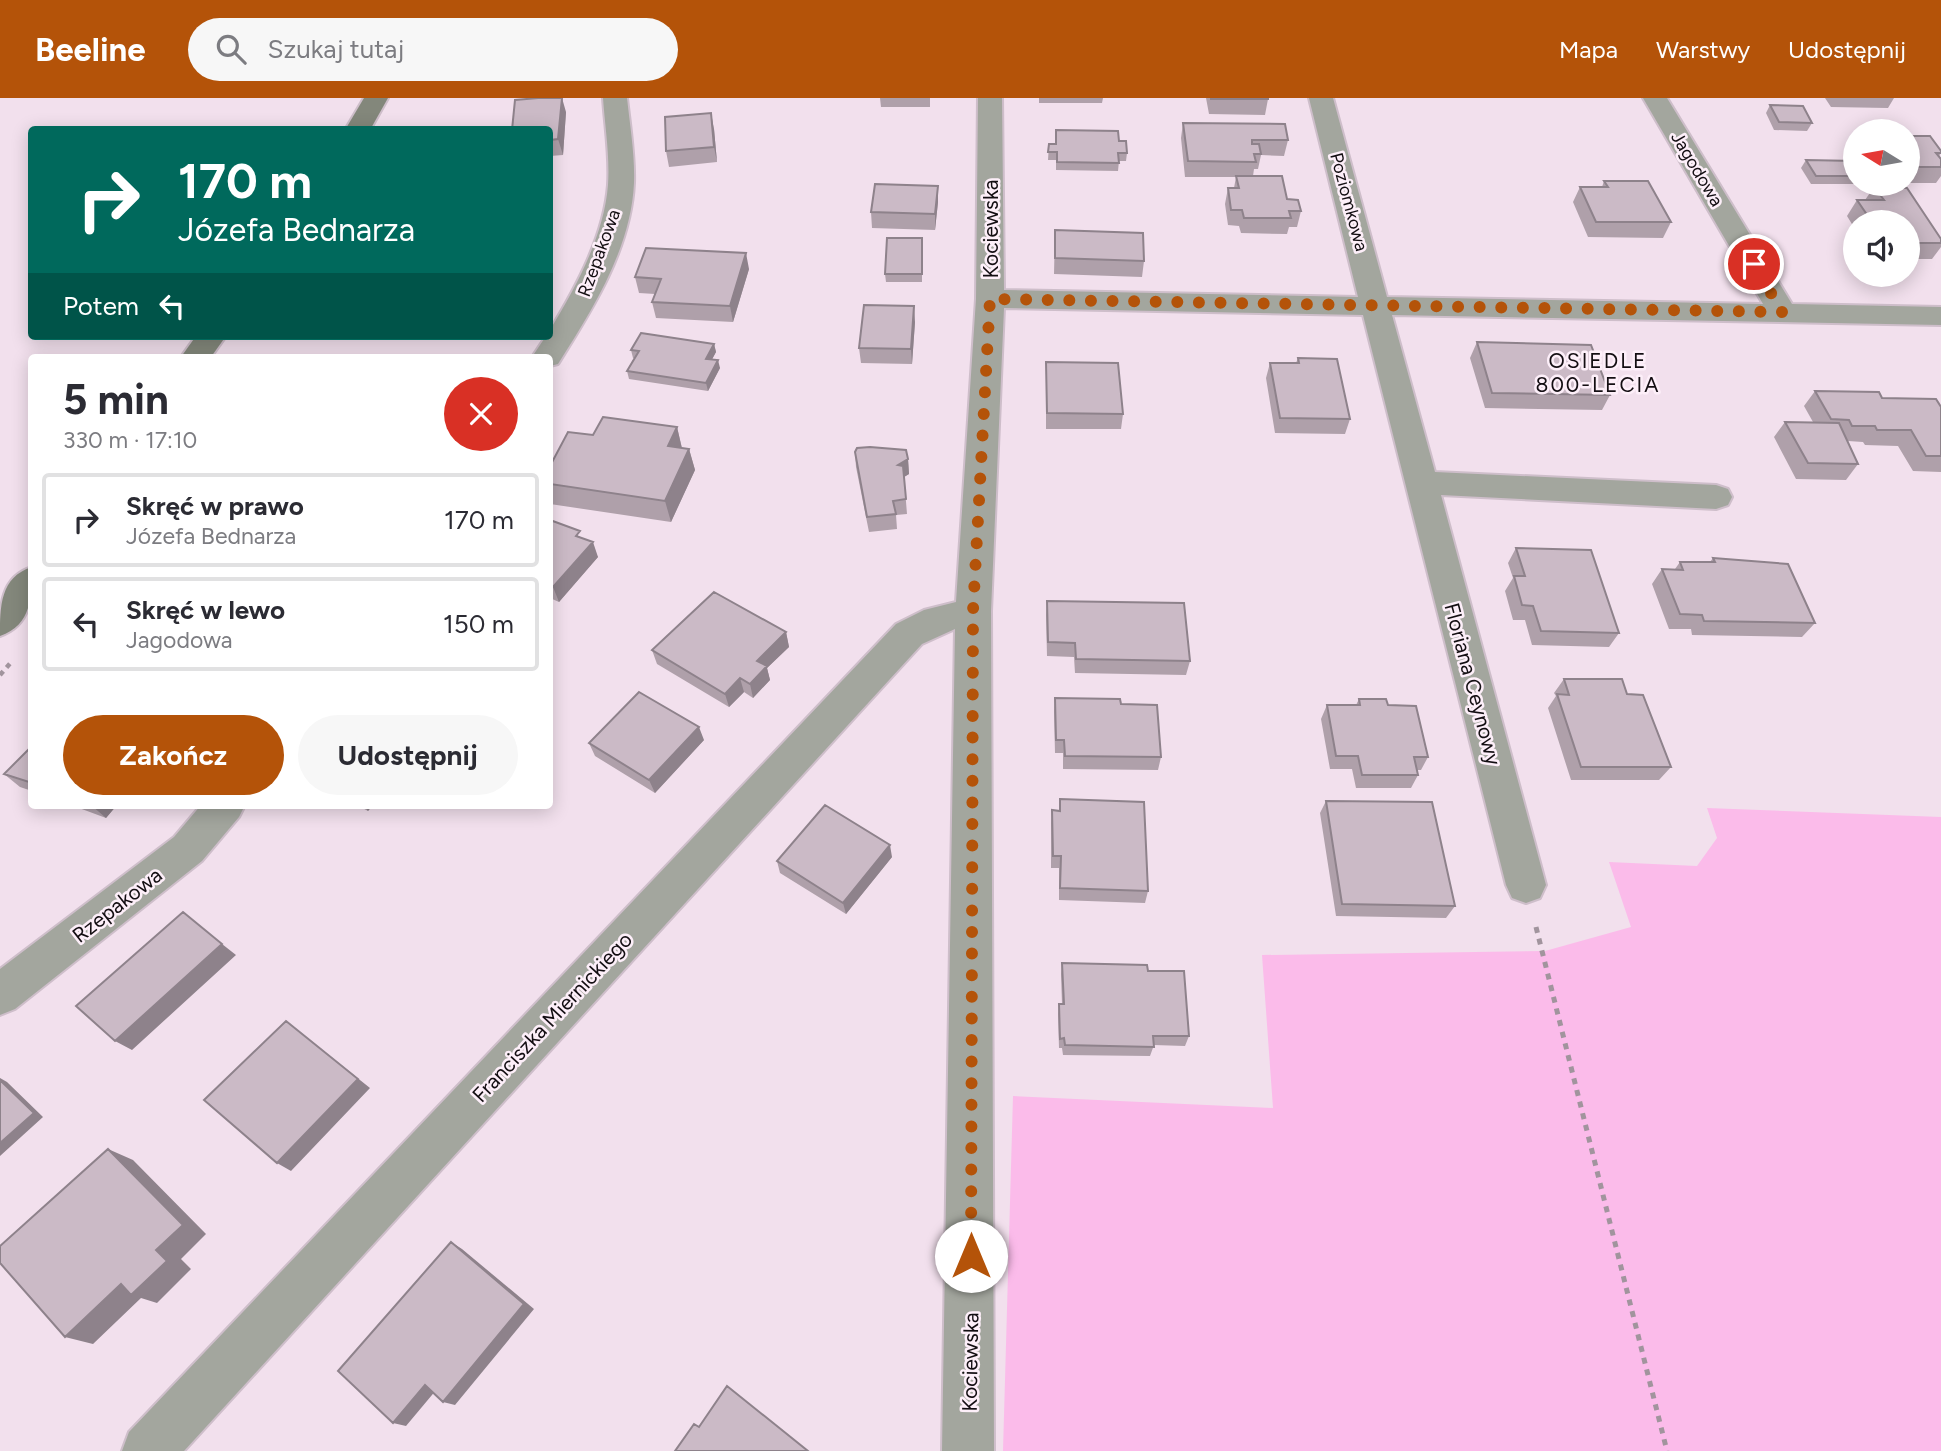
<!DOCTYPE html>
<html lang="pl">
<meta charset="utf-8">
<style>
:root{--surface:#fff;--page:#f7f7f7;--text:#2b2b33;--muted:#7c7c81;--line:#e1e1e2;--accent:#b45309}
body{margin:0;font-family:Figtree,sans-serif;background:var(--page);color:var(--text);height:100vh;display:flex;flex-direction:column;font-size:26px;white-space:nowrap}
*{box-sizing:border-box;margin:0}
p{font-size:23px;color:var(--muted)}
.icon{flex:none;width:38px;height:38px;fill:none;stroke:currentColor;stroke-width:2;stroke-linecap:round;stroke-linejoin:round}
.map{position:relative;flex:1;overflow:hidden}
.drawer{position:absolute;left:28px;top:256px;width:525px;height:455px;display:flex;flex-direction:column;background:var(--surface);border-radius:7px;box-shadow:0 4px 18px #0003}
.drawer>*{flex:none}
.top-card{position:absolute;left:28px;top:28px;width:525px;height:214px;border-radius:7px;box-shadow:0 4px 18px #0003;background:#00695c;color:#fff;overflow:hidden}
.needle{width:46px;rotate:281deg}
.controls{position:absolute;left:1843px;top:21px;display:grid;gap:14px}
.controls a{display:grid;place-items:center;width:77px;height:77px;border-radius:50%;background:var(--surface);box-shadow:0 4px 18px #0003;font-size:35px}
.pin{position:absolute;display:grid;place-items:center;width:60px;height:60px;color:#fff;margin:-30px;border:4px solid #fff;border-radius:50%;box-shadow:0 2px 7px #0007}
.me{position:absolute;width:77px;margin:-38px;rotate:0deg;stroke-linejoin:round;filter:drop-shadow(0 0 5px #0008)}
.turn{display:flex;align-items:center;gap:24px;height:147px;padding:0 35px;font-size:32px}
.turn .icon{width:91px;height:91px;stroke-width:2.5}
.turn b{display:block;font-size:49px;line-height:60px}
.then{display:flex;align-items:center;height:66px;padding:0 35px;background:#0003;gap:14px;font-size:26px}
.round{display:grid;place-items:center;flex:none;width:74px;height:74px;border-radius:37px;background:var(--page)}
.head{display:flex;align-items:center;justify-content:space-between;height:119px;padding:0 35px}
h1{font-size:42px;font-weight:700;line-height:52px}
.action{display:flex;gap:14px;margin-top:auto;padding:14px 35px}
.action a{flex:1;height:80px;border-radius:42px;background:var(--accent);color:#fff;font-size:28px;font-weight:700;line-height:80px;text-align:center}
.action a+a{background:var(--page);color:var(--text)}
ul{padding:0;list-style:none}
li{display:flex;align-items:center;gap:21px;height:94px;margin:0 14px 10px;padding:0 21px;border:4px solid var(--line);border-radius:7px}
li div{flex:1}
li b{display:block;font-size:26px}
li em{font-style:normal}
header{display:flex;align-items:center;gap:42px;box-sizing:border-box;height:98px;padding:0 35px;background:var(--accent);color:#fff}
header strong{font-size:33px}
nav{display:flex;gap:38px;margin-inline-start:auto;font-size:24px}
.search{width:490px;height:63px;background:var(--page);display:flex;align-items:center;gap:18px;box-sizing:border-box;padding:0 24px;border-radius:38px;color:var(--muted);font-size:26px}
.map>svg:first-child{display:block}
.green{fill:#fbbbea}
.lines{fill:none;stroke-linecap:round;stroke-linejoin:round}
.street-casing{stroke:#cebeca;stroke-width:4}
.secondary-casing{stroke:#cebeca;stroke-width:4}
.path-far1{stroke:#a1949d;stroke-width:4.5;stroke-dasharray:5 5;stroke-linecap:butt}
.path{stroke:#a1949d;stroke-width:5;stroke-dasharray:6 6;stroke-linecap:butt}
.street{fill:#a3a69e;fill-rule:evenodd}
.secondary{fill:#83877b;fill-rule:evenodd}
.wall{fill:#afa0aa}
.shaded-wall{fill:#8e828b}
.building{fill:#cbbac6;stroke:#8e828b;stroke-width:2}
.route{stroke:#b45309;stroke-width:12;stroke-dasharray:0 21.6}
.labels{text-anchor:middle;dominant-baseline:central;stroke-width:5;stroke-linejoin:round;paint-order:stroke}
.far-street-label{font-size:18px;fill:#130e12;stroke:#fdeff9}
.street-label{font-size:21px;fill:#130e12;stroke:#fdeff9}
.far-quarter-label{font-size:21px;letter-spacing:2px;fill:#130e12;stroke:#fdeff9}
</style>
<header>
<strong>Beeline</strong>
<div class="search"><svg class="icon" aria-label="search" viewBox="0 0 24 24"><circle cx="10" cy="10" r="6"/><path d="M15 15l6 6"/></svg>Szukaj tutaj</div>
<nav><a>Mapa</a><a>Warstwy</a><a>Udostępnij</a></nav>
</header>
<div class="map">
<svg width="1941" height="1353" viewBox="0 0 1941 1353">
<rect width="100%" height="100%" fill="#f2e0ed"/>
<path class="green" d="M1707,710L1941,719V1353H1003L1013,998L1273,1010L1262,857L1545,853L1631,829L1609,764L1697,768L1717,740Z"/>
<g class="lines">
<defs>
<path id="street" d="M603,0H627C630,28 635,57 634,85C631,151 592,212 558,266L550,268V259H532L546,238H550V232C576,189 604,138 608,87C610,58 605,29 603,0Z
M978,0H1002L1004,192L1358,199L1309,0H1333L1387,199L1763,206L1643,0H1667L1792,206L1941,209V227L1392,217L1435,374L1716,387L1728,391L1732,399L1728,407L1716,411L1441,397L1546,787L1540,800L1526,805L1512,800L1506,787L1363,217L1004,210L991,513L994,1353H942L955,531L922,546L184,1353H122L129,1334L896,526L924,512L956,504L976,201Z
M201,707H245L239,719L202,763L15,911L0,917V871L174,739Z"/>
<path id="secondary" d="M364,0H388L370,32H345Z
M196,238H226L211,259H181Z
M32,469C32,498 32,527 0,538C0,509 0,479 32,469Z"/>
</defs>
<use href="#street" class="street-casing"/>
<use href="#secondary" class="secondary-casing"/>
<path class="path-far1" d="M0,577L13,562"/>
<path class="path" d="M1536,829L1667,1353"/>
<use href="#street" class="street"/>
<use href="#secondary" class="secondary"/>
</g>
<path class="wall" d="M880,0H930V9H881Z
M1039,0H1103L1102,5H1039Z
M1206,0H1268V1L1265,17L1209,16Z
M1825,0H1894L1888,10L1831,9Z
M1770,7L1812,25L1807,33L1774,32L1766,15Z
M566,14L563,57L550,58V32Z
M1183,25L1288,42L1284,58L1261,57L1258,71H1254L1253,78L1287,101L1301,113L1297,129H1289L1287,136L1241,135L1239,128L1228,127L1225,106L1228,90H1234L1236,79H1185L1181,40Z
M714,31L717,64L669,69L666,53Z
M1908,38L1941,53L1939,59L1941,61V78L1936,85H1908Z
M1119,43L1127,55L1126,63H1119L1118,73L1056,72V62H1048L1049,46Z
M1806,62L1855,63V86H1867H1811L1801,70Z
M1604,83L1671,124L1663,140L1588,139L1573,104L1580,89H1602Z
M938,88V104L935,132L872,130L871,114Z
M1874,89L1941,141V149L1932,161H1908V124H1855V131L1847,118L1857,102H1865Z
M1055,132L1144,163L1142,179L1054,176Z
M922,140V184H886L885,176Z
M749,171L733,224L656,220L652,204L655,196L639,195L635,179Z
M915,224L912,266L861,265L859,250Z
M1477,244L1610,297L1602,312L1485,310L1470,260Z
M714,246L716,254L712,261L720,270L708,293L629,281L627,273L634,260H633L631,252Z
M1298,260L1350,321L1345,336L1275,335L1266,280L1270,265H1296Z
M1046,264L1123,316L1121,331H1046Z
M1815,293L1882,300L1941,309V374L1913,373L1898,348L1865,347L1863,344L1848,343L1858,366L1846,382L1796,381L1774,339L1785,324H1813L1804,308Z
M677,329L682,350L689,351L695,372L671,424L550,406V368L593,337Z
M855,354L908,361L909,376L904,379L907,416L896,417L897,431L869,434L856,369Z
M550,422L582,440L598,459L559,504L550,500Z
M1516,450L1619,535L1609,549L1532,547L1525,522H1513L1505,493L1513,480L1508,465Z
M1713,460L1815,525L1802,539L1692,537L1691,531H1669L1652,486L1662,471H1675L1680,464H1710Z
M1047,503L1190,563L1186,577L1075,575L1074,559L1047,558L1046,517Z
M786,534L789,549L767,570L770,582L753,600L744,594L729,609L657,566L652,552Z
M1564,581L1627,596L1671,669L1659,682H1571L1548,610L1556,598L1554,595Z
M1055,600L1121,606L1161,659L1158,672L1063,671V655H1055L1054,613Z
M1359,601L1388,607L1428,659L1421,672H1417L1418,677L1411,690H1356L1352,671H1330L1321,621L1327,607H1356Z
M704,642L655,695L595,658L589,645Z
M32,648V693L20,689L4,676Z
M1060,701L1148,793L1145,805L1059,802V770H1051V725L1052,712L1059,713Z
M1326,703L1455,808L1446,820L1336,818L1320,715Z
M71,707H117L106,720Z
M357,707H373L368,713Z
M892,759L846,816L780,775L777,763Z
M1062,865L1148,873L1189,938L1185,948L1154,947L1150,958L1063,957L1062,950H1059L1058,916L1059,906H1062L1061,876Z"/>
<path class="shaded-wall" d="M562,0L566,14L563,57L558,41Z
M711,15L714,31L717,64L714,49Z
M938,88V104L935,132V116Z
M746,155L749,171L733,224L730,208Z
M914,208L915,224L912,266L911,251Z
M714,246L716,254L708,269L706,261Z
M718,262L720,270L708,293L706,285Z
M677,329L682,351L668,348Z
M689,351L695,372L671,424L665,403Z
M908,361L909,376L899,382L898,367Z
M593,444L598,459L559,504L553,489Z
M786,534L789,549L767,570L770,582L753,600L750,586L757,563Z
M740,580L744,594L729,609L725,596Z
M699,629L704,642L655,695L649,682Z
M91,707H117L106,720Z
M364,707H373L368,713Z
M890,747L892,759L846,816L843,805Z
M222,846L236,857L132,952L115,943Z
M286,923L370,990L291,1073L277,1065Z
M0,980L7,984L43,1019L0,1058Z
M108,1051L133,1062L206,1136L181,1161L191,1171L157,1205L141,1200L93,1246L65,1239L156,1152Z
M451,1144L462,1151L534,1211L455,1307L443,1304Z
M425,1287L437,1291L406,1328L393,1325Z"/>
<path class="building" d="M538,0H562L558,41L550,42V32H512L515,2Z
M1211,0H1268V1H1211Z
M1770,7L1803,8L1812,25L1779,24Z
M711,15L714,49L666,53L665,19Z
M1183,25L1285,26L1288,42H1252V46H1259L1261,56H1254L1256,64L1188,63Z
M1056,32L1118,33L1119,43H1126L1127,55H1118L1119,65L1057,64V54H1048L1049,46H1056Z
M1908,38H1930L1941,53V55H1936L1941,61V69H1908Z
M1806,62L1855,63V78H1816Z
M1236,78H1282L1287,101L1298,102L1301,113H1289L1291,120H1244L1242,112H1231L1228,90H1239Z
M1604,83H1648L1671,124H1596L1580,89H1608Z
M875,86L938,88L935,116L871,114Z
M1874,89L1907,90L1941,141V145H1916L1910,136H1908V124H1872L1857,102H1884Z
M1055,132L1143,135L1144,163L1055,160Z
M887,140H922V176H885Z
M646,150L746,155L730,208L652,204L661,181L635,179Z
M864,207L914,208L911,251L859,250Z
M641,235L714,246L706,261L718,262L706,285L627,273L639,253L631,252Z
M1477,244L1591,247L1610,297L1492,295Z
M1298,260L1337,261L1350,321L1280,320L1270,265H1299Z
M1046,264L1118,265L1123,316L1047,315Z
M1815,293L1879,294L1882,300L1936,301L1941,309V358H1926L1911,332H1877L1875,328H1852L1849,322L1831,321Z
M603,319L677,329L668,348L689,351L665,403L550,386V368L568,334L593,337Z
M1785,324L1839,325L1858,366L1808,365Z
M870,349L906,352L908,361L898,367L903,368L906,401L893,403L896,416L867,419L855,354L857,350Z
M550,422L580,433L576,438L593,444L553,489L550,488Z
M1516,450L1591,452L1619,535L1541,533L1533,508L1522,507L1514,478H1525Z
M1713,460L1788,466L1815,525L1704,523L1702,517L1680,516L1662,471L1683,472L1680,464H1715Z
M714,494L786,534L757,563L767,568L750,586L740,580L725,596L652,552Z
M1047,503L1184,505L1190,563L1076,561L1075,545L1048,544Z
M1564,581H1622L1627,596L1643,597L1671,669H1581L1557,596L1569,597Z
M639,594L699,629L649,682L589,645Z
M1055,600L1120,601L1121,606L1157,607L1161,659L1065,658L1064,642H1056Z
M1359,601H1386L1388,607L1416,608L1428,659H1414L1418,677H1362L1358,658H1336L1327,607H1360Z
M32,648V685L4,676Z
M1060,701L1144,704L1148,793L1060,790L1061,758H1053L1052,712L1060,713Z
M1326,703L1432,704L1455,808L1342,806Z
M825,707L890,747L843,805L777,763Z
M183,814L222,846L115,943L76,908Z
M1062,865L1147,867L1148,873H1184L1189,938H1153L1154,949L1065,947L1064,940L1060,941L1059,906H1064Z
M286,923L358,981L277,1065L204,1002Z
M0,982L34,1015L0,1045Z
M108,1051L183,1127L156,1152L167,1163L131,1197L121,1186L65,1239L0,1165V1148Z
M451,1144L524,1206L443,1304L425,1287L393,1325L338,1273Z
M727,1288L808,1353H675L694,1326L699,1329Z"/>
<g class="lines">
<path class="route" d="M971,1158L973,513L990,201L1782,214L1754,166"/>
</g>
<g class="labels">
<g class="far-street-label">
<text transform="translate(1697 71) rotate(59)">Jagodowa</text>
<text transform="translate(1349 104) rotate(75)">Poziomkowa</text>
<text transform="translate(599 155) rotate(-70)">Rzepakowa</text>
</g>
<g class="street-label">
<text transform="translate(990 131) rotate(-90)">Kociewska</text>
<text transform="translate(1473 586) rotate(75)">Floriana Ceynowy</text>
<text transform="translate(117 807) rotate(-38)">Rzepakowa</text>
<text transform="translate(552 919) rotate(-47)">Franciszka Miernickiego</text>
<text transform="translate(970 1264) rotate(-89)">Kociewska</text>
</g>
<g class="far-quarter-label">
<text x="1598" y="262">OSIEDLE<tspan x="1598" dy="24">800-LECIA</tspan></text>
</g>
</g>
</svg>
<div class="controls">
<a><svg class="needle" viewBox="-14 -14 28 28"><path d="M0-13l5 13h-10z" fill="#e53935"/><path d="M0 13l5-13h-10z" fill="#7c7c81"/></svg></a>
<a><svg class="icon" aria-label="sound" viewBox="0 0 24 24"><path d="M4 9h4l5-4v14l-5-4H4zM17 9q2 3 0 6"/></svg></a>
</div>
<div class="pin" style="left:1754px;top:166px;background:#d93025"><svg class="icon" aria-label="arrive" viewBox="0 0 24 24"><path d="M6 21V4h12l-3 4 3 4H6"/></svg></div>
<svg class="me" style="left:971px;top:1158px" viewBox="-20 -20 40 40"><circle r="19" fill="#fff"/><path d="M0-13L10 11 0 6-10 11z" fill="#b45309"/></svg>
<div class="top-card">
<div class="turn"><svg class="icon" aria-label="right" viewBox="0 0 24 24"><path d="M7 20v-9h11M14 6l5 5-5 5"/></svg><div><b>170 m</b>Józefa Bednarza</div></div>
<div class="then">Potem<svg class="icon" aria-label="left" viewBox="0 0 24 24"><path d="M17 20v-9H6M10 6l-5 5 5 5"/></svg></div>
</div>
<section class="drawer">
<div class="head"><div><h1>5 min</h1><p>330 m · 17:10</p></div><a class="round" style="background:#d93025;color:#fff"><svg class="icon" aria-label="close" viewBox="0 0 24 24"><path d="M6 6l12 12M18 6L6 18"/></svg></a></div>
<ul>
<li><svg class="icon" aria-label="right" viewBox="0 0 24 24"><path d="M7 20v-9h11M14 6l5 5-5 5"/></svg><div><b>Skręć w prawo</b><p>Józefa Bednarza</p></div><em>170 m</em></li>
<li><svg class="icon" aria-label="left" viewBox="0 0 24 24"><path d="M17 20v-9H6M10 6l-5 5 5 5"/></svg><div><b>Skręć w lewo</b><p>Jagodowa</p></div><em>150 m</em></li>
</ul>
<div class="action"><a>Zakończ</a><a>Udostępnij</a></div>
</section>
</div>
